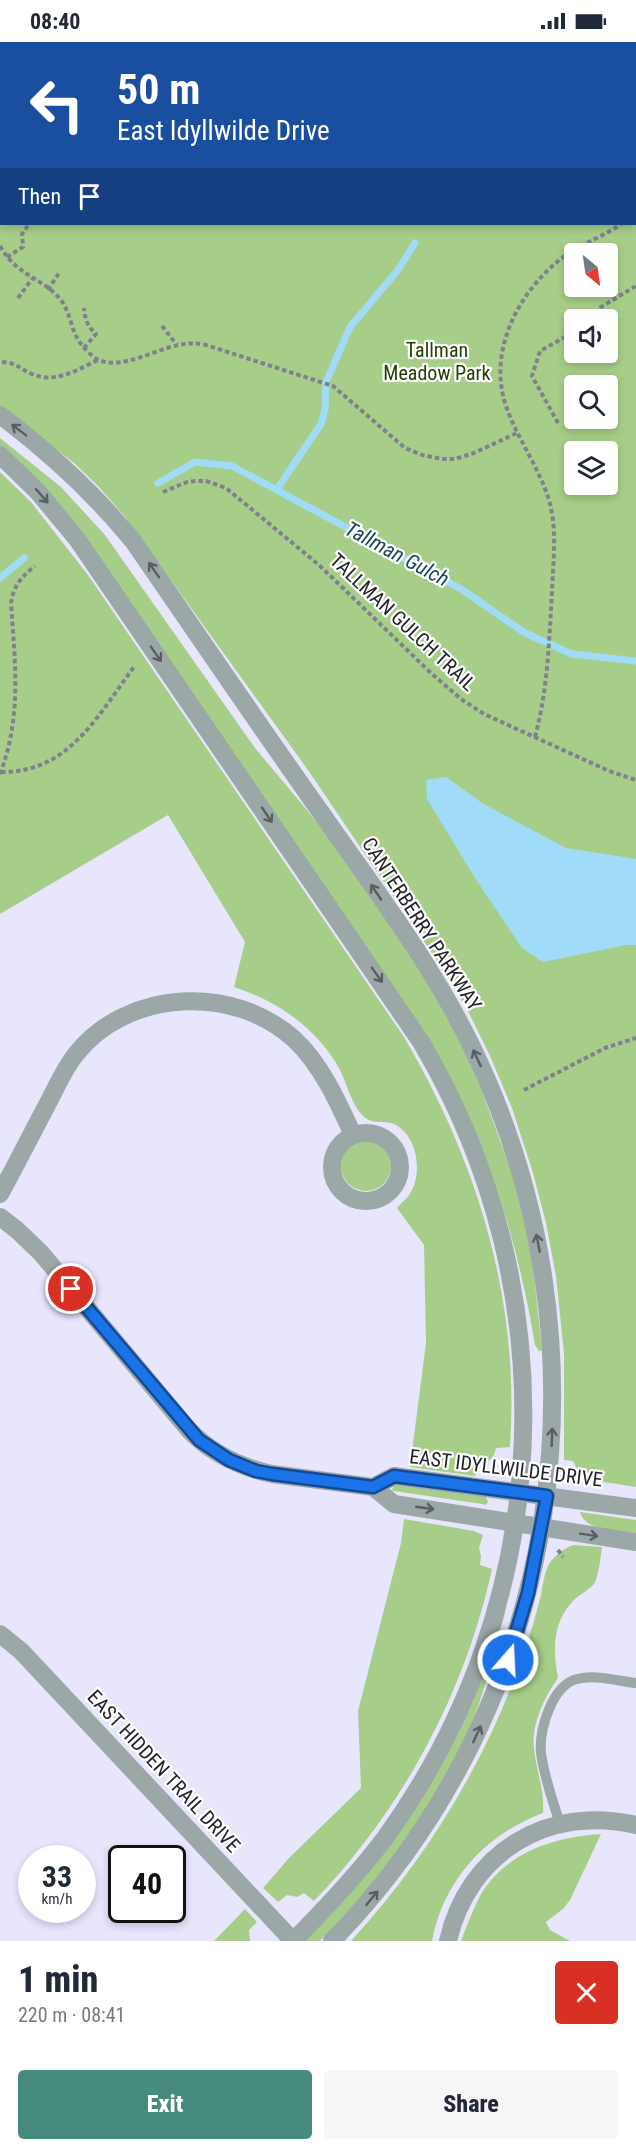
<!DOCTYPE html>
<meta charset="utf-8">
<style>
:root{--surface:#fff;--page:#f6f6f7;--text:#1f2937;--muted:#747a83;--accent:#478b7f}
body{margin:0;font-family:"Roboto Condensed",sans-serif;background:var(--page);color:var(--text);height:100vh;display:flex;flex-direction:column;font-size:22px;white-space:nowrap}
*{box-sizing:border-box;margin:0}
p{font-size:20px;color:var(--muted)}
.icon{flex:none;width:33px;height:33px;fill:none;stroke:currentColor;stroke-width:2;stroke-linecap:round;stroke-linejoin:round}
.map{position:relative;height:1899px;overflow:hidden}
.details{display:flex;flex-direction:column;background:var(--surface);flex:1}
.details>*{flex:none}
.guide{position:absolute;left:0px;top:0px;width:636px;height:183px;box-shadow:0 3px 9px #0003;background:#1a4fa0;color:#fff;overflow:hidden}
.needle{width:39px;rotate:151deg}
.fabs{position:absolute;left:564px;top:201px;display:grid;gap:12px}
.fabs a{display:grid;place-items:center;width:54px;height:54px;border-radius:6px;background:var(--surface);box-shadow:0 3px 9px #0003;font-size:30px}
.speed{position:absolute;left:18px;top:1803px;display:flex;gap:12px;font-size:30px;font-weight:700;text-align:center}
.speed>*{display:grid;place-content:center;width:78px;height:78px;border-radius:50%;background:var(--surface);box-shadow:0 3px 9px #0003;line-height:1}
.speed small{font-size:15px;font-weight:400}
.speed .limit{border:3px solid #111;border-radius:9px;background:#fff;color:#111}
.pin{position:absolute;display:grid;place-items:center;width:51px;height:51px;color:#fff;margin:-26px;border:3px solid #fff;border-radius:50%;box-shadow:0 2px 6px #0007}
.me{position:absolute;width:66px;margin:-33px;rotate:19deg;stroke-linejoin:round;filter:drop-shadow(0 0 4px #0008)}
.turn{display:flex;align-items:center;gap:21px;height:126px;padding:0 18px;font-size:27px}
.turn .icon{width:78px;height:78px;stroke-width:2.5}
.turn b{display:block;font-size:42px;line-height:51px}
.then{display:flex;align-items:center;height:57px;padding:0 18px;background:#0003;gap:12px;font-size:22px}
.round{display:grid;place-items:center;flex:none;width:63px;height:63px;border-radius:6px;background:var(--page)}
.headline{display:flex;align-items:center;justify-content:space-between;height:102px;padding:0 18px}
h1{font-size:36px;font-weight:800;line-height:45px}
.primary-button{display:flex;gap:12px;margin-top:auto;padding:12px 18px}
.primary-button a{flex:1;height:69px;border-radius:6px;background:var(--accent);color:#fff;font-size:24px;font-weight:800;line-height:69px;text-align:center}
.primary-button a+a{background:var(--page);color:var(--text)}
.status{display:flex;justify-content:space-between;align-items:center;height:42px;padding:0 30px;background:var(--surface);direction:ltr}
.status svg{height:16px;fill:currentColor}
.map>svg:first-child{display:block}
.green{fill:#a7ce88;fill-rule:evenodd}
.water{fill:#a0dcf7}
.lines{fill:none;stroke-linecap:round;stroke-linejoin:round}
.stream{stroke:#a0dcf7;stroke-width:7}
.path{stroke:#81808f;stroke-width:4;stroke-dasharray:4.5 3;stroke-linecap:butt}
.service{stroke:#9ca8a8;stroke-width:10}
.minor{stroke:#9ca8a8;stroke-width:18}
.tertiary{stroke:#9ca8a8;stroke-width:18}
.oneway{stroke:#595e63}
.route-casing{stroke:#114b97;stroke-width:15}
.route{stroke:#1a73e8;stroke-width:10}
.labels{text-anchor:middle;dominant-baseline:central;stroke-width:4.5;stroke-linejoin:round;paint-order:stroke}
.park-label{font-size:20px;fill:#233e02;stroke:#fff}
.street-label{font-size:20px;fill:#23222a;stroke:#fff}
.water-label{font-size:21px;font-style:italic;fill:#17485a;stroke:#fff}
</style>
<div class="status"><b>08:40</b><svg viewBox="0 0 49 12"><path d="M0 12V9h3v3zM5 12V6h3v6zM10 12V3h3v9zM15 12V0h3v12zM26 1h20v11H26zM47 4h2v5h-2z"/></svg></div>
<div class="map">
<svg width="636" height="1899" viewBox="0 0 636 1899">
<rect width="100%" height="100%" fill="#e8e6fd"/>
<path class="green" d="M0,0H636V1445L584,1437L578,1429L573,1419L564,1418V1312L556,1234L546,1181L533,1131L512,1066L490,1014L467,967L436,917L308,728L126,476L98,444L74,421L0,364ZM2,2H634V182H2ZM574,212H608V244H574ZM574,278H608V310H574ZM574,344H608V376H574ZM574,410H608V442H574Z
M0,396L61,445L105,493L255,706L332,798L417,923L452,980L481,1046L514,1137L532,1213L542,1308L539,1309L535,1303C524,1237 507,1170 483,1108C469,1071 450,1035 430,1001L0,405Z
M0,430L31,460L88,533L404,995C478,1121 520,1258 510,1405L496,1406C494,1417 489,1420 478,1422L475,1434L410,1425L426,1301L424,1203L397,1166C402,1160 409,1155 412,1148C422,1128 417,1095 396,1083C386,1077 374,1085 362,1073C351,1061 347,1042 340,1028C317,986 279,960 234,945L245,900L168,773L0,872Z
M341 1124a25 25 0 1 1 50 0a25 25 0 1 1-50 0Z
M394,1443L486,1455L488,1460L486,1463L482,1462L394,1449L392,1448Z
M580,1470L636,1478V1491C620,1488 585,1490 580,1470Z
M404,1477L474,1489L483,1493L479,1506L481,1514L480,1523L492,1527C465,1651 402,1768 314,1859L304,1851L297,1855L287,1853L278,1860L263,1846L289,1816L361,1746L358,1669L401,1501Z
M574,1503L602,1505C601,1514 598,1537 594,1542C588,1549 578,1553 572,1560C552,1582 553,1609 558,1636C545,1654 531,1683 534,1706C536,1728 545,1749 543,1771C485,1793 444,1838 432,1899H351C428,1815 487,1718 524,1610C531,1591 536,1572 541,1553C543,1543 544,1531 549,1522C554,1514 565,1505 574,1503Z
M506,1559C507,1572 498,1593 495,1607C487,1635 480,1664 468,1690C432,1767 380,1838 320,1899H304L401,1785Z
M601,1792L570,1858L563,1867L546,1880L550,1888L570,1899H461C467,1883 473,1867 481,1852C507,1810 554,1795 601,1792Z
M245,1867L257,1880L249,1888L250,1899H214Z"/>
<path class="water" d="M446,735L482,761L566,806L636,817V903H626L543,920L522,906L475,836L427,757L426,738Z"/>
<g class="lines">
<path class="stream" d="M527,0L531,2
M634,37L636,38
M158,441L195,420L232,424L461,547L525,591L572,612L636,619
M277,447L321,382L325,368L326,340L350,285L398,228L415,201
M0,536L24,516"/>
<path class="path" d="M200,0L202,2
M48,2V0
M634,85L636,87
M0,89L2,88
M634,169L636,166
M0,204C17,234 43,236 61,258C71,271 71,291 82,303C86,308 92,315 99,318C122,328 156,307 179,303C188,301 196,301 206,303L333,344L405,406L422,413L442,417H455L474,411L517,391
M7,215L23,205L22,192L29,182
M48,248L59,231
M18,256L32,237
M591,278L601,265L636,244
M162,284L177,303
M84,306L96,292C87,284 85,277 84,266
M2,320C18,321 18,326 32,332C55,342 77,328 98,318
M558,381L532,334L540,309L574,290
M163,450L187,440L196,439H206L226,446L319,523L432,632L461,657L484,672L609,729L636,738
M535,695C548,647 549,599 552,550C553,519 558,486 548,455C538,424 517,396 506,364C487,309 519,249 562,216C580,202 603,195 621,182
M1,730C69,731 98,673 134,625
M0,732C22,675 15,621 11,561C14,543 21,535 35,524
M524,1048L605,1006L636,996
M558,1508L563,1515"/>
<path class="service" d="M560,1782C553,1759 544,1735 541,1711C539,1688 552,1643 577,1637C595,1632 617,1639 636,1641"/>
<path class="minor" d="M332 1125a34 34 0 1 1 68 0a34 34 0 1 1-68 0Z
M0,1152C16,1123 31,1093 47,1063C56,1046 64,1027 76,1012C128,947 233,942 294,997C321,1022 338,1060 353,1093
M0,1175L17,1188L41,1211L189,1388C212,1412 240,1425 272,1432L373,1445L394,1462L636,1500
M373,1445L394,1434L636,1466
M0,1592L21,1609L293,1899
M448,1899C468,1811 548,1762 636,1783"/>
<path class="tertiary" d="M0,373C50,411 94,451 133,499C196,590 258,682 322,772C375,848 432,922 472,1005C616,1302 564,1661 332,1899
M0,413L38,450L77,497L421,1000C569,1250 556,1560 385,1796C357,1833 326,1866 293,1899"/>
</g>
<defs><path id="oneway-shaft" d="M-6 0H5M1.5-3L5.5 0L1.5 3" fill="none" stroke-width="1.6" stroke-linecap="round" stroke-linejoin="round" transform="scale(1.5)"/></defs>
<g class="oneway">
<use href="#oneway-shaft" transform="translate(19 388) rotate(-143)"/>
<use href="#oneway-shaft" transform="translate(42 454) rotate(49)"/>
<use href="#oneway-shaft" transform="translate(154 528) rotate(-125)"/>
<use href="#oneway-shaft" transform="translate(156 612) rotate(55)"/>
<use href="#oneway-shaft" transform="translate(267 773) rotate(56)"/>
<use href="#oneway-shaft" transform="translate(376 850) rotate(-124)"/>
<use href="#oneway-shaft" transform="translate(377 933) rotate(55)"/>
<use href="#oneway-shaft" transform="translate(477 1016) rotate(-115)"/>
<use href="#oneway-shaft" transform="translate(538 1201) rotate(-101)"/>
<use href="#oneway-shaft" transform="translate(552 1395) rotate(-88)"/>
<use href="#oneway-shaft" transform="translate(425 1466) rotate(8)"/>
<use href="#oneway-shaft" transform="translate(589 1493) rotate(9)"/>
<use href="#oneway-shaft" transform="translate(477 1692) rotate(-65)"/>
<use href="#oneway-shaft" transform="translate(372 1856) rotate(-51)"/>
</g>
<g class="lines">
<defs>
<path id="route" d="M71,1247L199,1398L229,1418L256,1429L272,1432L373,1445L394,1434L547,1454L528,1551L508,1618"/>
</defs>
<use href="#route" class="route-casing"/>
<use href="#route" class="route"/>
</g>
<g class="labels">
<g class="park-label">
<text x="437" y="308">Tallman<tspan x="437" dy="23">Meadow Park</tspan></text>
</g>
<g class="street-label">
<text transform="translate(403 580) rotate(43)">TALLMAN GULCH TRAIL</text>
<text transform="translate(422 882) rotate(57)">CANTERBERRY PARKWAY</text>
<text transform="translate(506 1426) rotate(7)">EAST IDYLLWILDE DRIVE</text>
<text transform="translate(164 1729) rotate(47)">EAST HIDDEN TRAIL DRIVE</text>
</g>
<g class="water-label">
<text transform="translate(397 512) rotate(28)">Tallman Gulch</text>
</g>
</g>
</svg>
<div class="fabs">
<a><svg class="needle" viewBox="-14 -14 28 28"><path d="M0-13l5 13h-10z" fill="#e53935"/><path d="M0 13l5-13h-10z" fill="#747a83"/></svg></a>
<a><svg class="icon" aria-label="sound" viewBox="0 0 24 24"><path d="M4 9h4l5-4v14l-5-4H4zM17 9q2 3 0 6"/></svg></a>
<a><svg class="icon" aria-label="search" viewBox="0 0 24 24"><circle cx="10" cy="10" r="6"/><path d="M15 15l6 6"/></svg></a>
<a><svg class="icon" aria-label="layers" viewBox="0 0 24 24"><path d="M12 4l9 5-9 5-9-5zM3 14l9 5 9-5"/></svg></a>
</div>
<div class="speed"><div>33<small>km/h</small></div><div class="limit">40</div></div>
<div class="pin" style="left:71px;top:1247px;background:#d93025"><svg class="icon" aria-label="arrive" viewBox="0 0 24 24"><path d="M6 21V4h12l-3 4 3 4H6"/></svg></div>
<svg class="me" style="left:508px;top:1618px" viewBox="-20 -20 40 40"><circle r="17" fill="#1a73e8" stroke="#fff" stroke-width="3"/><path d="M0-11L8 9 0 5-8 9z" fill="#fff"/></svg>
<div class="guide">
<div class="turn"><svg class="icon" aria-label="left" viewBox="0 0 24 24"><path d="M17 20v-9H6M10 6l-5 5 5 5"/></svg><div><b>50 m</b>East Idyllwilde Drive</div></div>
<div class="then">Then<svg class="icon" aria-label="arrive" viewBox="0 0 24 24"><path d="M6 21V4h12l-3 4 3 4H6"/></svg></div>
</div>
</div>
<section class="details">
<div class="headline"><div><h1>1 min</h1><p>220 m · 08:41</p></div><a class="round" style="background:#d93025;color:#fff"><svg class="icon" aria-label="close" viewBox="0 0 24 24"><path d="M6 6l12 12M18 6L6 18"/></svg></a></div>
<div class="primary-button"><a>Exit</a><a>Share</a></div>
</section>
